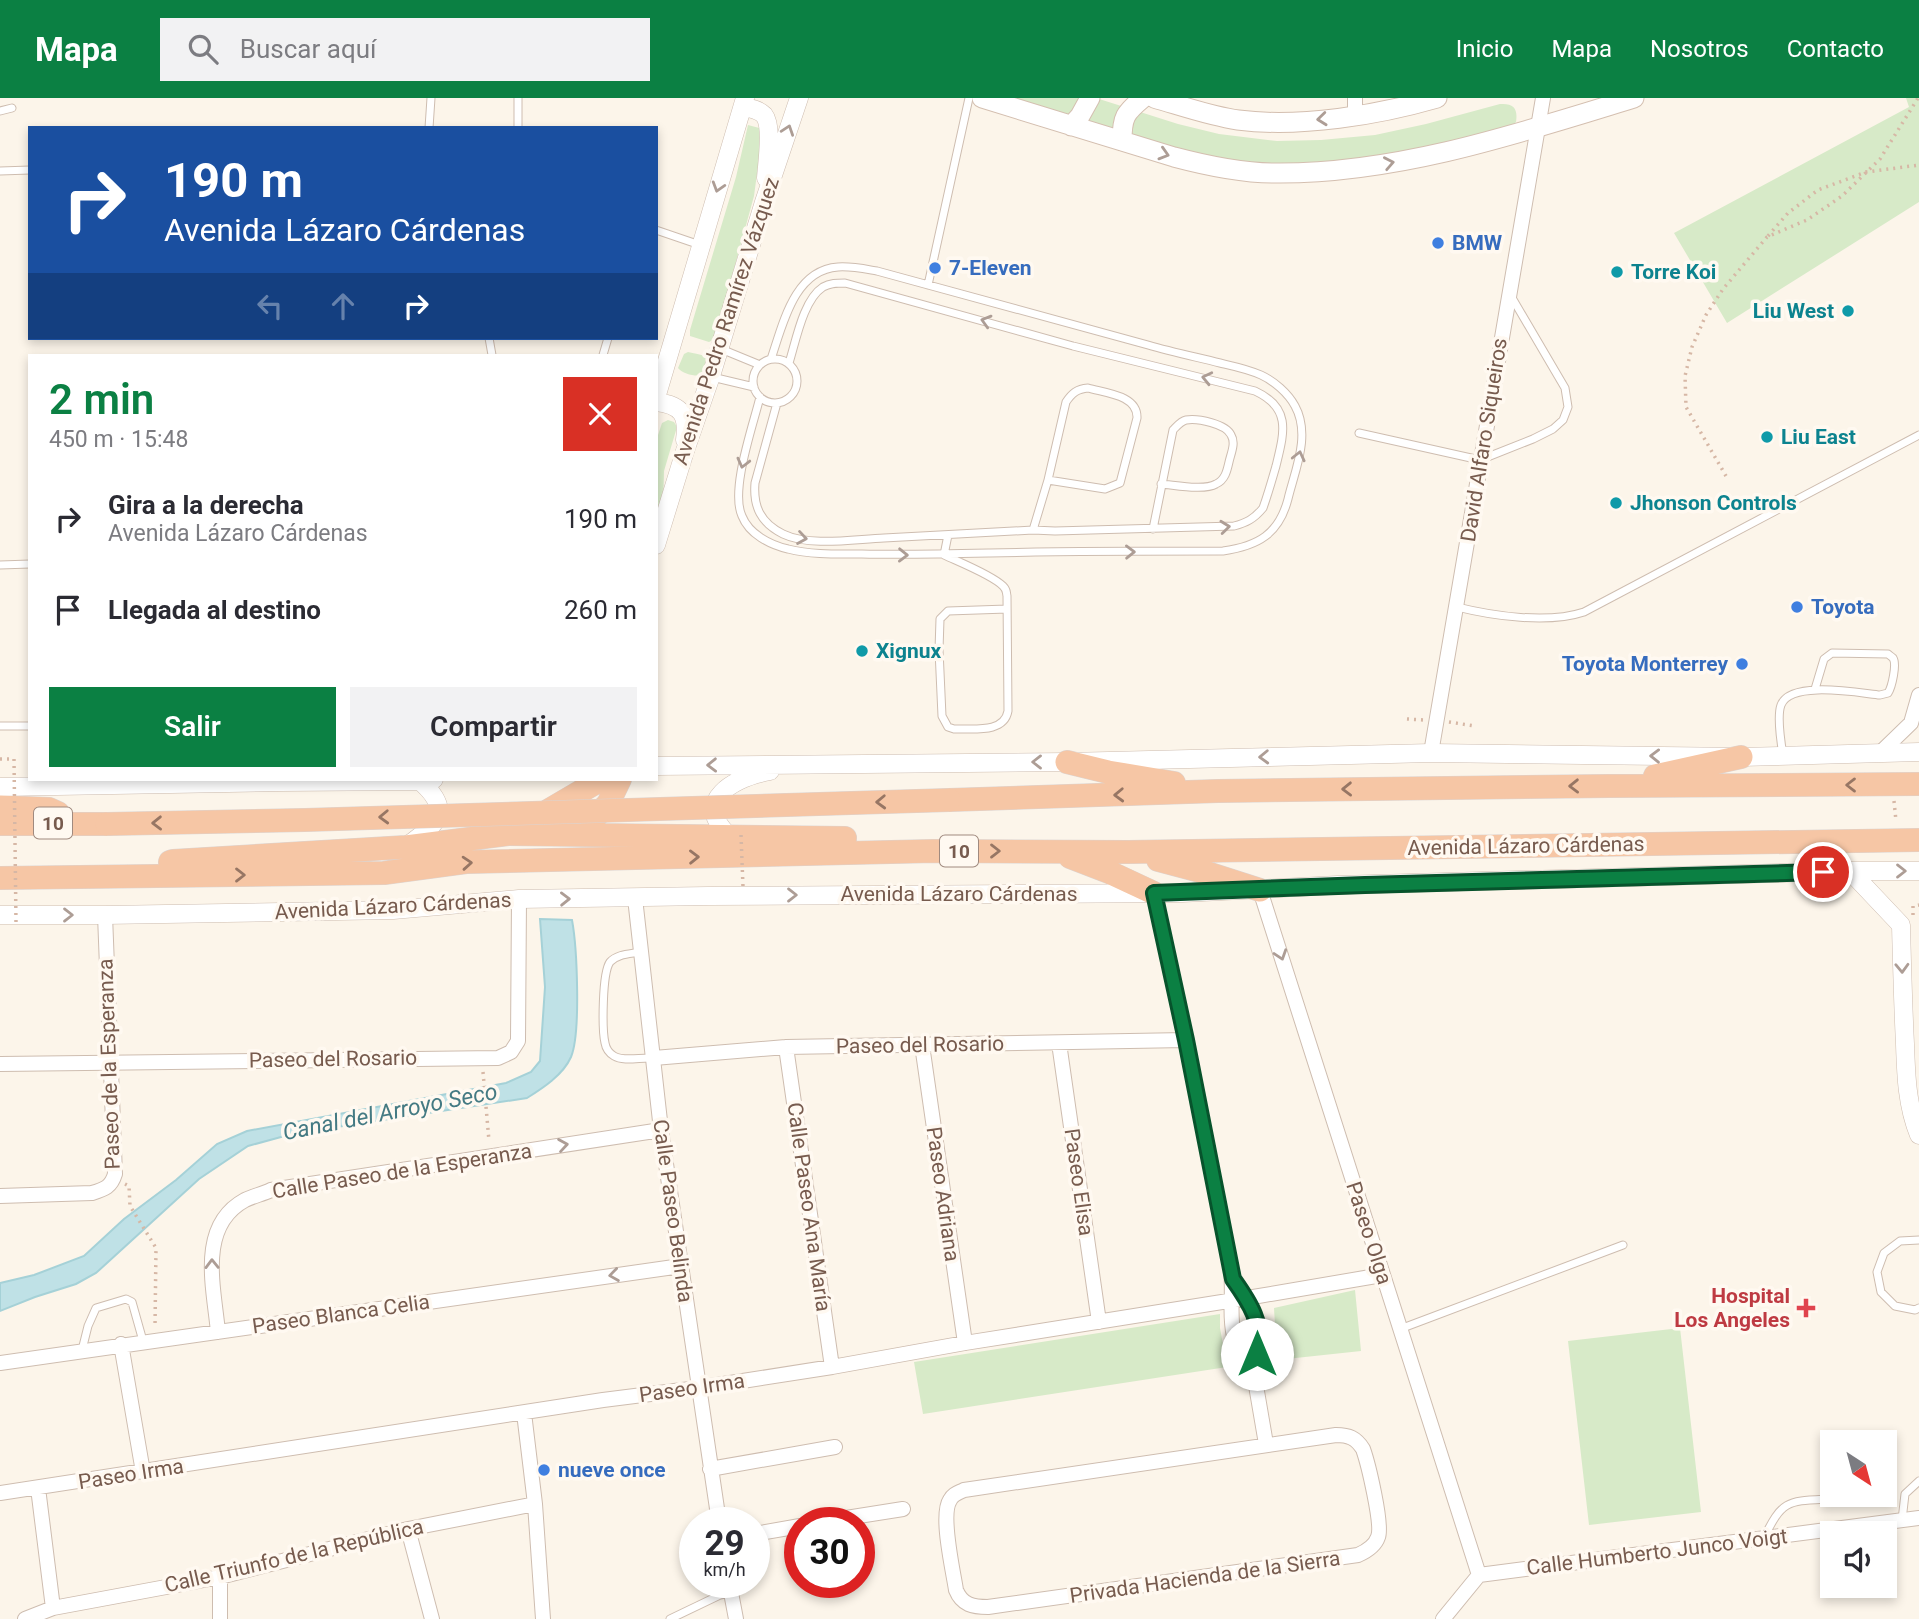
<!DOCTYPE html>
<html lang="es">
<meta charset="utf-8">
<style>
:root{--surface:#fff;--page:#f2f2f3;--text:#2b2b33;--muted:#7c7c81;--accent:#0b8043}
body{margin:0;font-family:Roboto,sans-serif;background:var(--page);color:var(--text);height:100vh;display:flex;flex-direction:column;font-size:26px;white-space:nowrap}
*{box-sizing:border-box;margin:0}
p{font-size:23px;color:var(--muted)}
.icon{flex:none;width:38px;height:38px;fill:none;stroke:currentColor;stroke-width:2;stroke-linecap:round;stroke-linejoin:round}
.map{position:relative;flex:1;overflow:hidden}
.sheet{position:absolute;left:28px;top:256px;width:630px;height:427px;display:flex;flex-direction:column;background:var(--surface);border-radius:0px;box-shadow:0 4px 10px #0003}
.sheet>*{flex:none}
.hud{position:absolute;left:28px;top:28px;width:630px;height:214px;border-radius:0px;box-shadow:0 4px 10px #0003;background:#1a4fa0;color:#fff;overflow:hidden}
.needle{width:46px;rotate:144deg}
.buttons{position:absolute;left:1820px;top:1332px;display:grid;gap:14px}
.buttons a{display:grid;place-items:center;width:77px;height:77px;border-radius:0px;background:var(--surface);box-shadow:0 4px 10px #0003;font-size:35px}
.speed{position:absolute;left:679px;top:1409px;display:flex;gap:14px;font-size:35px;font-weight:700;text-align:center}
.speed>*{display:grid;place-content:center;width:91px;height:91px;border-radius:50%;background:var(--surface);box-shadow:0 4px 10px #0003;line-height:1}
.speed small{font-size:18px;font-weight:400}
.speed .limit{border:10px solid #d22;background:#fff;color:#111}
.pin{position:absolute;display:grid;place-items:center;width:60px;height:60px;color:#fff;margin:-30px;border:4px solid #fff;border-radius:50%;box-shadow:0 2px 7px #0007}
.me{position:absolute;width:77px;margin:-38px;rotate:0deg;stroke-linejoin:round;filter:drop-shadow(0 0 5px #0008)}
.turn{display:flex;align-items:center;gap:24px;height:147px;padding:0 21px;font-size:32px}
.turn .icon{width:91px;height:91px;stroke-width:2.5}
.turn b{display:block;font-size:49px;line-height:60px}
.lanes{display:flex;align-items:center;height:66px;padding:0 21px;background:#0003;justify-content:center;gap:35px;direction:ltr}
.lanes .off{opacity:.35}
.round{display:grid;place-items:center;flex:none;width:74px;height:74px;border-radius:0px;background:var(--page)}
.headline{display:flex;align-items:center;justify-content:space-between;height:119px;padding:0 21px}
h1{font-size:42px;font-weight:600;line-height:52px;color:var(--accent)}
.cta{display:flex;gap:14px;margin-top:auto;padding:14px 21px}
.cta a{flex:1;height:80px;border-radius:0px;background:var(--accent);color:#fff;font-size:28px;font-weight:600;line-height:80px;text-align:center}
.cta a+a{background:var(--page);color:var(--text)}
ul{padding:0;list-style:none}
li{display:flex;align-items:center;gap:21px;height:91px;padding:0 21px}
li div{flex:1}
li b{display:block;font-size:26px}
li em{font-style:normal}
header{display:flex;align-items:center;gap:42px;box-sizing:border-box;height:98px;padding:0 35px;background:var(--accent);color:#fff}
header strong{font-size:33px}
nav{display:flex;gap:38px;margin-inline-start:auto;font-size:24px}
.search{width:490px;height:63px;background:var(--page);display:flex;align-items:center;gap:18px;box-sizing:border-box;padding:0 24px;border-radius:0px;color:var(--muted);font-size:26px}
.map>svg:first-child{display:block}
.green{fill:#d7eac8}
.water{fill:#bfe1e6;stroke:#a5d1d7;stroke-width:2}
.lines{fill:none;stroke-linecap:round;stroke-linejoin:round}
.service-casing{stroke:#cebdb0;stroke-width:9}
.minor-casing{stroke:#cebdb0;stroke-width:16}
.tertiary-casing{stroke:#cebdb0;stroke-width:19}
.secondary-casing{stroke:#d4bfb0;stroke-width:21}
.trunk-casing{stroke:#dcd4d1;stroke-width:24}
.path{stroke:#d6b7a5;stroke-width:3.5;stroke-dasharray:2 5;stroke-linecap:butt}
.service{stroke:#fff;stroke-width:7}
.minor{stroke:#fff;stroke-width:14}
.tertiary{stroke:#fff;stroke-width:18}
.secondary{stroke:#fff;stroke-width:19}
.trunk{stroke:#f6c6a5;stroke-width:23}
.trunk-bridge-casing{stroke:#dcd4d1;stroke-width:24;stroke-linecap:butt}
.path-bridge{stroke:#d6b7a5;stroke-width:3.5;stroke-dasharray:2 5;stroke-linecap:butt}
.trunk-bridge{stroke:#f6c6a5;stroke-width:23}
.oneway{stroke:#ad9d95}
.oneway2{stroke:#977664}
.route-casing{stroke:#07532c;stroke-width:18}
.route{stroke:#0b8043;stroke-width:12}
.shop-dot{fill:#3f7fe0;stroke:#fff9f1;stroke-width:2.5}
.culture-dot{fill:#0f9aa8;stroke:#fff9f1;stroke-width:2.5}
.health-dot{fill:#e0444e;stroke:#fff9f1;stroke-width:2.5}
.labels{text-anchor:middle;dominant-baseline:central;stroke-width:7;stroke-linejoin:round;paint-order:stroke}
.shield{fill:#fff9f1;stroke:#a08a7f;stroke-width:2}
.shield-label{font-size:19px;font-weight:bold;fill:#775b4e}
.shop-label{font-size:21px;font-weight:bold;fill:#366cbe;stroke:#fff9f1;text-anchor:start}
.culture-label{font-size:21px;font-weight:bold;fill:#0d838f;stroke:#fff9f1;text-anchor:start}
.street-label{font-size:21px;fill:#775b4e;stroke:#fff9f1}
.health-label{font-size:21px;font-weight:bold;fill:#be3a42;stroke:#fff9f1;text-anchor:end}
.water-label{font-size:23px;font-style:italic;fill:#447a83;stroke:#fff9f1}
</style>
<header>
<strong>Mapa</strong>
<div class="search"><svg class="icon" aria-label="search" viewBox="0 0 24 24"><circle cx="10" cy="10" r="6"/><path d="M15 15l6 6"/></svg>Buscar aquí</div>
<nav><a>Inicio</a><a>Mapa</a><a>Nosotros</a><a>Contacto</a></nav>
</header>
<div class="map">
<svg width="1919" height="1521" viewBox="0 0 1919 1521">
<rect width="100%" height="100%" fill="#fcf5ea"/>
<path class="green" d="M1010,0H1096L1178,26L1219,36L1277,43L1321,42L1375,37L1426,26L1500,6C1514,5 1518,11 1516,24L1511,29L1381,61L1275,68L1212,61Z
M1906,0H1919V104L1727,225L1674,135L1909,9Z
M748,27L763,31L754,98L716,237L713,242L709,244L690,238V232L736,79Z
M688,254C707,258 710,257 703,277C695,279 683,276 678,270L684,256Z
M668,322L674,324L677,329L664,373L663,413L656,432V343L662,325Z
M1355,1192L1361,1253L1277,1262L1274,1210Z
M1220,1216V1230L1227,1269L923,1316L914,1264Z
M1680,1230L1701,1414L1589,1427L1568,1243Z"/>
<path class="water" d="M540,821L572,822C577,849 581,935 571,959C563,977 543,990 527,1000L317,1032L281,1039L248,1048L199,1081L96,1175L76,1186L35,1199L0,1213V1185L34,1177L84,1158L124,1121L176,1082L217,1046L247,1033L506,985L531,974L540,963L545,889Z"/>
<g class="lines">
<defs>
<path id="service" d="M0,13L12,10
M429,30L431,0
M518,30V0
M0,73L30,72
M656,132L700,147
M928,187L969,0
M489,240L492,257
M721,251L760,267
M603,257L608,240
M753 283a22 22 0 1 1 44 0a22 22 0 1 1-44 0Z
M712,279L754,289
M760,299C753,328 730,392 742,418C749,436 770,447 788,451C812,457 837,456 862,456C905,457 947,456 990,455C1067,453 1145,453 1223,453C1258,448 1279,436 1288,401C1295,372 1311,337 1295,308C1288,295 1274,283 1261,277C1248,271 1233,268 1220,265C1196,259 1172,254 1148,247C1057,223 967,197 877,173C865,171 851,168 838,169C794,172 783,226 771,261
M777,305L755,385C753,409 761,425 783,436C810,449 855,441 884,440C934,437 984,435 1033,432L1055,433L1234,428C1246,425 1254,421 1263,410C1268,396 1272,382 1276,368C1284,335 1292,310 1255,293L1073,248L845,185C837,185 830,185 823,189C803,202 796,243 789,265
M1359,335L1480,362L1533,341L1553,331L1563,322L1568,309L1565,290L1511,198
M1153,431L1173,332C1177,328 1181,323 1186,322C1198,320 1226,326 1231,337C1236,345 1231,355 1229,364C1227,373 1225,382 1216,386C1204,393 1175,387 1161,386
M1033,432L1048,382L1066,304C1072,295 1077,291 1088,290C1105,295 1138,297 1137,320L1120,385L1105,391L1048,382
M948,437L944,457C959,464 992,477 1003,488C1007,492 1006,493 1007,498L1008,613C1004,636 972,630 954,631L948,629L942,618L939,552L940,521L948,513L1007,511
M0,467L30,466
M1457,509C1493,518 1548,526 1584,514L1919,337
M0,628H30
M1783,657C1781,645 1777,618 1781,607C1790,582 1859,595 1880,597L1888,595C1892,589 1897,566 1893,560C1891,558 1889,557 1888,556L1832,555L1824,561L1815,591
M640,854C630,856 617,856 610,864C602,875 602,932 605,945C606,951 609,955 614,958C624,964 641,959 652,960
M1919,1142L1900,1143L1884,1155L1877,1174L1881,1194L1895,1208L1915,1212L1919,1210
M1400,1231L1623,1147
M82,1252L88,1228L96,1210L126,1201L132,1204L143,1243
M1902,1422L1905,1396L1919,1383
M1764,1440C1782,1402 1788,1403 1827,1401
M670,1521L720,1497L730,1495"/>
<path id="minor" d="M1355,18V0
M1431,655L1543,0
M1880,655L1911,625L1919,597
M1260,792L1479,1477
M1154,795C1181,918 1206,1041 1230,1165C1235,1190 1228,1214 1234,1238C1237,1251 1245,1260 1253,1270
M635,800L661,1032L719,1424
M1059,945L1099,1224
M922,947L965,1245
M786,949L832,1269
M654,960L786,949L1186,942
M0,966L498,960L511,954L518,943L519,801
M0,1098L92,1095C105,1091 111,1089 115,1076L105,817
M1242,1193L1258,1224L1259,1247L1253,1270L1266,1346
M218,1234C214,1190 197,1128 245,1102C253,1098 263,1096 271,1092L661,1032
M121,1246L143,1374
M0,1265L681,1168
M524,1315L535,1406L543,1521
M1336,1337C1349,1337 1356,1340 1363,1351C1368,1365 1383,1427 1378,1439C1375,1448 1367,1453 1358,1457L988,1509C973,1509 962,1507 956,1492C953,1472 940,1417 950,1402C953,1396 958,1395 964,1392Z
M710,1371L835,1349
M38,1390L53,1510
M0,1395L603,1302L698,1290L832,1269L965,1245L1247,1200L1382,1177
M821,1424L903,1411
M408,1431L432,1521
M754,1436L800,1428
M1479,1477L1919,1420
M220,1479V1521
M729,1484L736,1521
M25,1521L53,1510L220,1479L408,1431L535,1406
M1443,1521L1479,1477"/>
<path id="tertiary" d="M743,9C750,10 758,11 764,17C773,28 767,65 766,80
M656,300L745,0
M656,304C683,307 688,318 685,342
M656,447L685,353L711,278L764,104L799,0
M656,668L1067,664L1431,655L1741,659L1919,654
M0,689L279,684L420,683L434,681
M730,739C690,702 735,680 770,673
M406,749C434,727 456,715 420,683
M1850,773L1901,827C1902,867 1903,907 1905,946C1906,977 1907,1008 1919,1037
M0,817H105L393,812L519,801L708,798L1182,795L1338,787L1850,773H1919"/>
<path id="secondary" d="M982,0L1174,59C1208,68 1245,76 1280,75C1400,75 1520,35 1634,0
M1154,0C1182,8 1210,18 1238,22C1300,30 1378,17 1437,0
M1071,28L1080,18L1090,0
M1122,43C1122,19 1125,15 1143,0"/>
<path id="trunk" d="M1067,664L1108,674L1174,685
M1655,678L1741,659
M949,702L1218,693L1609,688L1919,686
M0,709L49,711L58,715
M539,718L602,681
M592,722L608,706L620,681
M0,726H107
M1070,759L1109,774L1154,795
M1158,762L1207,775L1260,792
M170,764L173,763L406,749L508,736L845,740
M0,780L384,775L466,764L934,753L1128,754L1919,742"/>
</defs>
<use href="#service" class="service-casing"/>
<use href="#minor" class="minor-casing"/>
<use href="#tertiary" class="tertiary-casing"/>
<use href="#secondary" class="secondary-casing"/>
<use href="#trunk" class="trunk-casing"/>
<path class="path" d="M1768,138L1788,115L1818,92L1866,74L1919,67
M1726,378L1686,309L1685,278L1692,249L1706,217L1723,191L1767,139L1807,122L1842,98L1880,61L1918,0
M1407,621L1424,622
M1449,624L1475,628
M0,661H14
M1894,703L1896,723
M1913,817V808L1919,807
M483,974L489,1043
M125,1086L129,1088L130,1108L156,1150L155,1229"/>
<use href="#service" class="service"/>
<use href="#minor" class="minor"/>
<use href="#tertiary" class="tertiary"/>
<use href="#secondary" class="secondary"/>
<use href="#trunk" class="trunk"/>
<defs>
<path id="trunk-bridge" d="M107,726L305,722L949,702"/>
</defs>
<use href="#trunk-bridge" class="trunk-bridge-casing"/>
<path class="path-bridge" d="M14,661L16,825
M741,737L743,789"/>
<use href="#trunk-bridge" class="trunk-bridge"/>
</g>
<defs><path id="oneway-chevron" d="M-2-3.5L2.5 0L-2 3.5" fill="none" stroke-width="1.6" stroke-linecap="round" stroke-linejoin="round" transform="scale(1.75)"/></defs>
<g class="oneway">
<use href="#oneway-chevron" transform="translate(1322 21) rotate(174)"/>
<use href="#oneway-chevron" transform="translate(788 32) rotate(-71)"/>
<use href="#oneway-chevron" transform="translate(1164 56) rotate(17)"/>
<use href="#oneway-chevron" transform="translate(1389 65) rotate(-11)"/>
<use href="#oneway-chevron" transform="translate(718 89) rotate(107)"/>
<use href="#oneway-chevron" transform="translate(986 223) rotate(-164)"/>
<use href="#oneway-chevron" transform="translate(1207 280) rotate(-167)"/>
<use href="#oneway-chevron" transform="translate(1299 358) rotate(-77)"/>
<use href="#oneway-chevron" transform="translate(743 365) rotate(104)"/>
<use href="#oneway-chevron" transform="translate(1225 429) rotate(-6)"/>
<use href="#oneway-chevron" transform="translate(802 440) rotate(9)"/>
<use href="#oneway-chevron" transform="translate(1130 454) rotate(-1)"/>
<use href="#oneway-chevron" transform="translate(903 457) rotate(1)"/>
<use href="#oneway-chevron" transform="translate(1655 658) rotate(-179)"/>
<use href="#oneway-chevron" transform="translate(1264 659) rotate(178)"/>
<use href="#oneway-chevron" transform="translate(1037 664) rotate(180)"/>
<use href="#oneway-chevron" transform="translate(712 667) rotate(179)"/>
<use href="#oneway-chevron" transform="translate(1901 773)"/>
<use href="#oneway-chevron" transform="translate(792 797)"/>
<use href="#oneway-chevron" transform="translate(565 801) rotate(-1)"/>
<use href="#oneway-chevron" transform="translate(68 817)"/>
<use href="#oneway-chevron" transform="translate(1281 857) rotate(72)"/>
<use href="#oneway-chevron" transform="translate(1902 870) rotate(88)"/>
<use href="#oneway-chevron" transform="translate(563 1047) rotate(-9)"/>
<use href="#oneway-chevron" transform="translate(212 1166) rotate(-91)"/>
<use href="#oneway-chevron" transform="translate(614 1177) rotate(172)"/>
</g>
<g class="oneway2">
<use href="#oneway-chevron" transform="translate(1851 687) rotate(180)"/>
<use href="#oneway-chevron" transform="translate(1574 688) rotate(179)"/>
<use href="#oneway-chevron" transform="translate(1347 691) rotate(179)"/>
<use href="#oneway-chevron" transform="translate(1119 697) rotate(178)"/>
<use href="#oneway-chevron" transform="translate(881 704) rotate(178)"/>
<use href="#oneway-chevron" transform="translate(384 719) rotate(178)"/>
<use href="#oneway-chevron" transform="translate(157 725) rotate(179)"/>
<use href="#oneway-chevron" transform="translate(995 753)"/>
<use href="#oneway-chevron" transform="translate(694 759) rotate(-1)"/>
<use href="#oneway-chevron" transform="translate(467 765) rotate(-4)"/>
<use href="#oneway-chevron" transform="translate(240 777)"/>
</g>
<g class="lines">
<defs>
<path id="route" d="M1257,1256C1264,1226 1250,1205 1233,1181L1186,942L1154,795L1365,787L1823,774"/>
</defs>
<use href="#route" class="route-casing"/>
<use href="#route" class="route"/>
</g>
<g class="shop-dot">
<circle cx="1438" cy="145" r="7"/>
<circle cx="935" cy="170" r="7"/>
<circle cx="1797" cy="509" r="7"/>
<circle cx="1742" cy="566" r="7"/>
<circle cx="544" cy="1372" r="7"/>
</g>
<g class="culture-dot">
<circle cx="1617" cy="174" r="7"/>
<circle cx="1848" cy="213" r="7"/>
<circle cx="1767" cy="339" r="7"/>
<circle cx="1616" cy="405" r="7"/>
<circle cx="862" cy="553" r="7"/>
</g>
<path class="health-dot" d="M1802.5 1199.5h7v7h7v7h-7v7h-7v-7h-7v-7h7z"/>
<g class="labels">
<g class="shield">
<rect x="34" y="709.5" width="38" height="31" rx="5"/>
<rect x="940" y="737.5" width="38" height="31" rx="5"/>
</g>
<g class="shield-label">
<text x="53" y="725">10</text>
<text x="959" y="753">10</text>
</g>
<g class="shop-label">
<text x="1452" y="145">BMW</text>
<text x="949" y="170">7-Eleven</text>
<text x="1811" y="509">Toyota</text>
<text x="1728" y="566" text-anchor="end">Toyota Monterrey</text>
<text x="558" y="1372">nueve once</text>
</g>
<g class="culture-label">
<text x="1631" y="174">Torre Koi</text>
<text x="1834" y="213" text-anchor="end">Liu West</text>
<text x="1781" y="339">Liu East</text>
<text x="1630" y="405">Jhonson Controls</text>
<text x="876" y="553">Xignux</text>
</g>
<g class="street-label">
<text transform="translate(726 223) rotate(-72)">Avenida Pedro Ramírez Vázquez</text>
<text transform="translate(1484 342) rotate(-81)">David Alfaro Siqueiros</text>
<text transform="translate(1526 748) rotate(-1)">Avenida Lázaro Cárdenas</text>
<text x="959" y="796">Avenida Lázaro Cárdenas</text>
<text transform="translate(393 808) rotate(-3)">Avenida Lázaro Cárdenas</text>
<text transform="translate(920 947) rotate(-1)">Paseo del Rosario</text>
<text transform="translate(333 961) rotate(-1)">Paseo del Rosario</text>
<text transform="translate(109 966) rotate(-92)">Paseo de la Esperanza</text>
<text transform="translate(402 1073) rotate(-9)">Calle Paseo de la Esperanza</text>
<text transform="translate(1079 1084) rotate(82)">Paseo Elisa</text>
<text transform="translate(943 1096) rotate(82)">Paseo Adriana</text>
<text transform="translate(809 1109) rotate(82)">Calle Paseo Ana María</text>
<text transform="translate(673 1113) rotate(82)">Calle Paseo Belinda</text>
<text transform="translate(1369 1135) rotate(72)">Paseo Olga</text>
<text transform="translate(341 1216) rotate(-8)">Paseo Blanca Celia</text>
<text transform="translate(692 1290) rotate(-8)">Paseo Irma</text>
<text transform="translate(131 1376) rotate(-9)">Paseo Irma</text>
<text transform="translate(1657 1454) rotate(-7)">Calle Humberto Junco Voigt</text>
<text transform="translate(294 1458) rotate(-13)">Calle Triunfo de la República</text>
<text transform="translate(1205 1479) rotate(-8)">Privada Hacienda de la Sierra</text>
</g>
<g class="health-label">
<text x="1790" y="1198">Hospital<tspan x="1790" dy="24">Los Angeles</tspan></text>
</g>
<g class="water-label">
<text transform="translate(390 1014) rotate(-11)">Canal del Arroyo Seco</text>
</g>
</g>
</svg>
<div class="buttons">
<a><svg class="needle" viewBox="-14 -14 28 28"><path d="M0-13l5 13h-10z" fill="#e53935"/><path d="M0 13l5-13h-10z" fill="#7c7c81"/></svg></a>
<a><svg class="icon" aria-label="sound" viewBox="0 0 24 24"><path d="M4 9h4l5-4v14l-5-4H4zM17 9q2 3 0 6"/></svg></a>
</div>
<div class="speed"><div>29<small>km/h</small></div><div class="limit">30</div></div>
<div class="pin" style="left:1823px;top:774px;background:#d93025"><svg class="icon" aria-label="arrive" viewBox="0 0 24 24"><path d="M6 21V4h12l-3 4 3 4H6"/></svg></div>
<svg class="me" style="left:1257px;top:1256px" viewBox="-20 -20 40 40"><circle r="19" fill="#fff"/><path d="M0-13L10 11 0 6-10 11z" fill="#0b8043"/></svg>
<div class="hud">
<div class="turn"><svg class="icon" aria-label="right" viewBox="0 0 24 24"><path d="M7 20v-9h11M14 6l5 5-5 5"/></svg><div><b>190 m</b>Avenida Lázaro Cárdenas</div></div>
<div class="lanes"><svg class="icon off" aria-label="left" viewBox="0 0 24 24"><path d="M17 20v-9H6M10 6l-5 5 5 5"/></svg><svg class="icon off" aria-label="ahead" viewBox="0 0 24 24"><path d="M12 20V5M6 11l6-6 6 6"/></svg><svg class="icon" aria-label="right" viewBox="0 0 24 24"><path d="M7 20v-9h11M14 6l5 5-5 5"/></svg></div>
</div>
<section class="sheet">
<div class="headline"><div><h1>2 min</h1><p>450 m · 15:48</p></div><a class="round" style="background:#d93025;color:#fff"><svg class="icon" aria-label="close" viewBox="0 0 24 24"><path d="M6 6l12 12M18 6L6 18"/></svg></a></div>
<ul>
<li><svg class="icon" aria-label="right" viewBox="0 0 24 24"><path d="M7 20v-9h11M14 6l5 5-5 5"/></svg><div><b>Gira a la derecha</b><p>Avenida Lázaro Cárdenas</p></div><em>190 m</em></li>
<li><svg class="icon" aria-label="arrive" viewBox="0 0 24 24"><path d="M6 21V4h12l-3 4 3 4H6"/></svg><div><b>Llegada al destino</b></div><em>260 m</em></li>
</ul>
<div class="cta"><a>Salir</a><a>Compartir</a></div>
</section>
</div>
